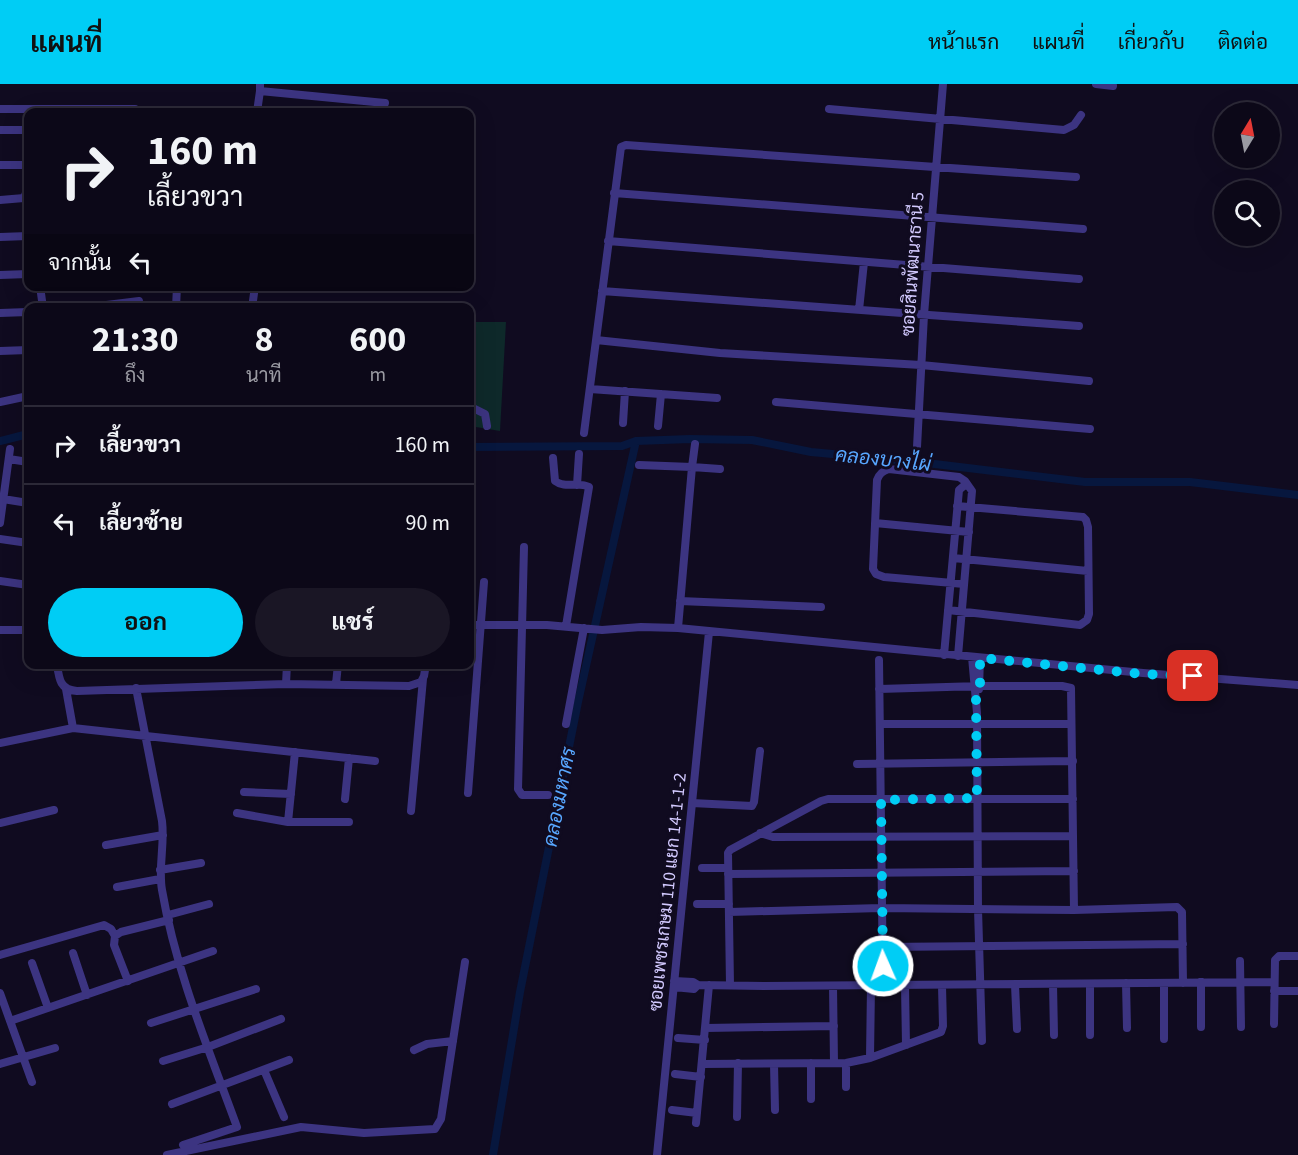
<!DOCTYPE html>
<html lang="th">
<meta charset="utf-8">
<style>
:root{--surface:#0c0818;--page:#1a1625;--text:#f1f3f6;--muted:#9a9aa2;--line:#2c2937;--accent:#00cdf5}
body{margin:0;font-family:"Source Sans 3",Sarabun,sans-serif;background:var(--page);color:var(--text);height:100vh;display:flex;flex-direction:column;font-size:22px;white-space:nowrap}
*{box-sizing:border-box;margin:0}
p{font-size:20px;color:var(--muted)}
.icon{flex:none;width:33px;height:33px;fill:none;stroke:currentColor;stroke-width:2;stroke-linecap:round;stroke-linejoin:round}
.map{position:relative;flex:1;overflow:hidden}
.drawer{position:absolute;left:24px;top:219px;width:450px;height:366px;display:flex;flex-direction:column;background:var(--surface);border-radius:12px;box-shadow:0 6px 24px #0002,0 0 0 2px var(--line)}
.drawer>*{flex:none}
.banner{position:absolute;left:24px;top:24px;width:450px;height:183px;border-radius:12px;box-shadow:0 6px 24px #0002,0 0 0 2px var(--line);background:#0c0818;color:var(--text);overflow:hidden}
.needle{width:39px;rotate:10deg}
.tools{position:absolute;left:1214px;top:18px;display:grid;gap:12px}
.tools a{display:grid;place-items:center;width:66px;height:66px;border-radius:50%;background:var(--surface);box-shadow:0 6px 24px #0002,0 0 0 2px var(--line);font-size:30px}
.pin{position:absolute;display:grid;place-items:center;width:51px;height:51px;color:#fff;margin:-26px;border-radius:12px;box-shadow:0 3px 9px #0006}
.me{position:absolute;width:66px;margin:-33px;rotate:358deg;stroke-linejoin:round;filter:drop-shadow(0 0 4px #0008)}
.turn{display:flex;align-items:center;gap:21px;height:126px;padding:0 24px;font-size:27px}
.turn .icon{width:78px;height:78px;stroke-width:2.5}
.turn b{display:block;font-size:42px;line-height:51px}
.then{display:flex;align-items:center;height:57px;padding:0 24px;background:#0003;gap:12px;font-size:22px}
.eta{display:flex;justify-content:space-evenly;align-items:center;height:102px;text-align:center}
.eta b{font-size:36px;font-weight:700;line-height:42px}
.cta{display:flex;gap:12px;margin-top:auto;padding:12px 24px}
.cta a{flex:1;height:69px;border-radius:36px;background:var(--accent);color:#111;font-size:24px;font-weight:700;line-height:69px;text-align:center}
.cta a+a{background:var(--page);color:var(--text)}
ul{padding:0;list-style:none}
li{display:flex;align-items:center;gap:18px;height:78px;padding:0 24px;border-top:2px solid var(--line)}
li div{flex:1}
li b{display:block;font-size:22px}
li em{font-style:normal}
header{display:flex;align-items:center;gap:36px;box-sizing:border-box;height:84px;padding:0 30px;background:var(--accent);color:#111}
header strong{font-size:28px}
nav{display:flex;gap:33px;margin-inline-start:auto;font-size:21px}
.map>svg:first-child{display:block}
.green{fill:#0e292a}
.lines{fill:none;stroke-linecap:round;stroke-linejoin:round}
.canal{stroke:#07173e;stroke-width:8}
.minor{stroke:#3c3481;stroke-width:8}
.route{stroke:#00cdf5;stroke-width:10;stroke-dasharray:0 18}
.labels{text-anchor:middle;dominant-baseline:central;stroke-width:6;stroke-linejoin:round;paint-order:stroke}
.street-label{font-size:18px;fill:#d3caff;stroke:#100b20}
.water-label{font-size:20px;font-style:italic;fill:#58a7ff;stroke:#100b20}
</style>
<header>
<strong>แผนที่</strong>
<nav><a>หน้าแรก</a><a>แผนที่</a><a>เกี่ยวกับ</a><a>ติดต่อ</a></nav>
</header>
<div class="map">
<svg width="1298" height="1071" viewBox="0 0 1298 1071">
<rect width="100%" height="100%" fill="#100b20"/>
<path class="green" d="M470,238H506L500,347L470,342Z"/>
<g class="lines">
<path class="canal" d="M0,357L28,350
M470,363L622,362L636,357L690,355L752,356L811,368L918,378L1085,398H1190L1298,411
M493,1071L520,908L578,618L636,357"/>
<path class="minor" d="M260,0V7L385,19
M1096,0L1113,2
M0,25H135
M829,25L1064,46L1074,41L1081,31
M257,28L260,7
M0,46H28
M28,46V61
M0,81H28
M614,109L1083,145
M0,116L24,114L28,104
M0,153L28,152
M608,157L1079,195
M0,191L28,190
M40,202L43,224
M602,207L1079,242
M82,224L139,217
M176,224L177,202
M252,224L255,202
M859,226L864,178
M0,229L28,228
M596,256L720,269L921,281L1089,297
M0,267L28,266
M590,305L717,314
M0,318L28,312
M776,318L1090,345
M470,324L475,325L485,330L487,342
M623,339L625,307
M658,342L661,310
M584,349L621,63L626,61L1076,93
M695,360L692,383L720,385
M917,363L924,231L943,0
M553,374L555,397C565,405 579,397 589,403L566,542
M9,375L28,378
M639,381L692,383L678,544
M577,401L579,370
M3,415L28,419
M0,439L10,365
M875,439L969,448
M0,455L28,459
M524,463L518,705L522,711H548
M953,474L1088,487
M0,497L28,501
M680,517L821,523
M948,526L1080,541L1087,536L1089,530L1088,443L1086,436L1083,433L957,422
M470,541H547L602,546L641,543L678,544L1143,589L1298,601
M0,546H28
M944,571L959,406L966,400
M958,572L972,407L965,397L959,393L889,385C882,387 879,390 877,396L873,485L876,490L884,493L964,500
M972,573L977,629L978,825L982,957
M879,576L883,901
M57,580C59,595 60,606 77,607L286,600L409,602L421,598L424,592L426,580
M286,600L287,580
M336,600L338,580
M136,604L162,737C165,761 158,783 162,806C176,888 209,966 237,1043L183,1061
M879,605L980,602H1062L1071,604L1074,826
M979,605L980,574
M566,640L584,544
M880,640H1071
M73,644L375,677
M0,659L73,644L66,605
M857,680L1073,677
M244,708L291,710
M468,709L484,498
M345,715L349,674
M692,719L752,722L754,718L760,667
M411,727L423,595
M237,729L288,738H349
M288,738L295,668
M0,739L54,726
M760,749L773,753L1073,752
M106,761L163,751
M702,784H728
M160,786L201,779
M728,790L1074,787
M117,803L160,795
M697,820H729
M729,828L881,824L1074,826L1177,823L1182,828L1183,899
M168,831L209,820
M882,863L1183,860
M73,869L87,911
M0,871L104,841L111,845L115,852
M1240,877L1241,943
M32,879L48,924
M128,897L114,861L115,852L121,848L169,836
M674,897L693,898L698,901L764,902L1274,898
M1201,898V943
M1126,899L1127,944
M1164,899V955
M1053,900L1054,951
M1090,900V951
M730,901L728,769L730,766L821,717L828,715H1073
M1015,901L1017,945
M833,902L834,979
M905,902L906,961
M674,903L694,905L698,901
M1274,907H1298
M0,909L32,998
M10,937L213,867
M151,939L256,905
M1274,940L1275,876L1279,872H1298
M706,944L834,942
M678,954L705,956
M414,966L427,960L453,957
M870,974L871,902
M163,977L208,963L281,935
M811,979V1015
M846,979V1003
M0,980L55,964
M703,980L846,979L870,974L941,948L943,942L942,902
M774,980L775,1026
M264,986L284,1033
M675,990L701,993
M172,1020L289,976
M672,1026L697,1029
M737,1033L738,979
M696,1039L709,901
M167,1071L301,1043L364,1049L435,1045L441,1035L465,878
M657,1071L709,548"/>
</g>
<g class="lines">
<path class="route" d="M883,882L881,716L977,714L976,615L980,602V574L1143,590L1193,592"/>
</g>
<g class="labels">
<g class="street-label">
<text transform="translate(913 180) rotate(-86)">ซอยสินพัฒนาธานี 5</text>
<text transform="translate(668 808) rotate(-84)">ซอยเพชรเกษม 110 แยก 14-1-1-2</text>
</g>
<g class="water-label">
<text transform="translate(883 376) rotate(6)">คลองบางไผ่</text>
<text transform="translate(560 713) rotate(-79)">คลองมหาศร</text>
</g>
</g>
</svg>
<div class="tools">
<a><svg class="needle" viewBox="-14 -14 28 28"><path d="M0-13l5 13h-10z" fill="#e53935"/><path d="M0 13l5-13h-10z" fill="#9a9aa2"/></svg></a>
<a><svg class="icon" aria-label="search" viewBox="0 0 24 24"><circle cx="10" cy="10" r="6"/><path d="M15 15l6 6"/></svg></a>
</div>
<div class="pin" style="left:1193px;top:592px;background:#d93025"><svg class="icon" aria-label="arrive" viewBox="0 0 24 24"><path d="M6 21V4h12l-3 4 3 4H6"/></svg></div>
<svg class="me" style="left:883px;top:882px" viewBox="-20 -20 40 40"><circle r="17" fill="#00cdf5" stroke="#fff" stroke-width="3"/><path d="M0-11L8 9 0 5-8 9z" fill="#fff"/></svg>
<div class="banner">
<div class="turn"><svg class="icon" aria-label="right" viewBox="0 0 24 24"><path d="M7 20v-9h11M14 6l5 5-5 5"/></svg><div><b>160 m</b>เลี้ยวขวา</div></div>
<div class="then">จากนั้น<svg class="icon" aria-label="left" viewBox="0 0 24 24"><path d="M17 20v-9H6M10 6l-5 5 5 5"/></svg></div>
</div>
<section class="drawer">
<div class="eta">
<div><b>21:30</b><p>ถึง</p></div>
<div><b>8</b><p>นาที</p></div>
<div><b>600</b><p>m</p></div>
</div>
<ul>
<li><svg class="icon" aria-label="right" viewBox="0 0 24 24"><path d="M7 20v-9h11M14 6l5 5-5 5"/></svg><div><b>เลี้ยวขวา</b></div><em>160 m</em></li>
<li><svg class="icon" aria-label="left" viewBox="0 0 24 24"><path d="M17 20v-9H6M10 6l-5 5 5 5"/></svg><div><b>เลี้ยวซ้าย</b></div><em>90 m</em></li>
</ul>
<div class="cta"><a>ออก</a><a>แชร์</a></div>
</section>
</div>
